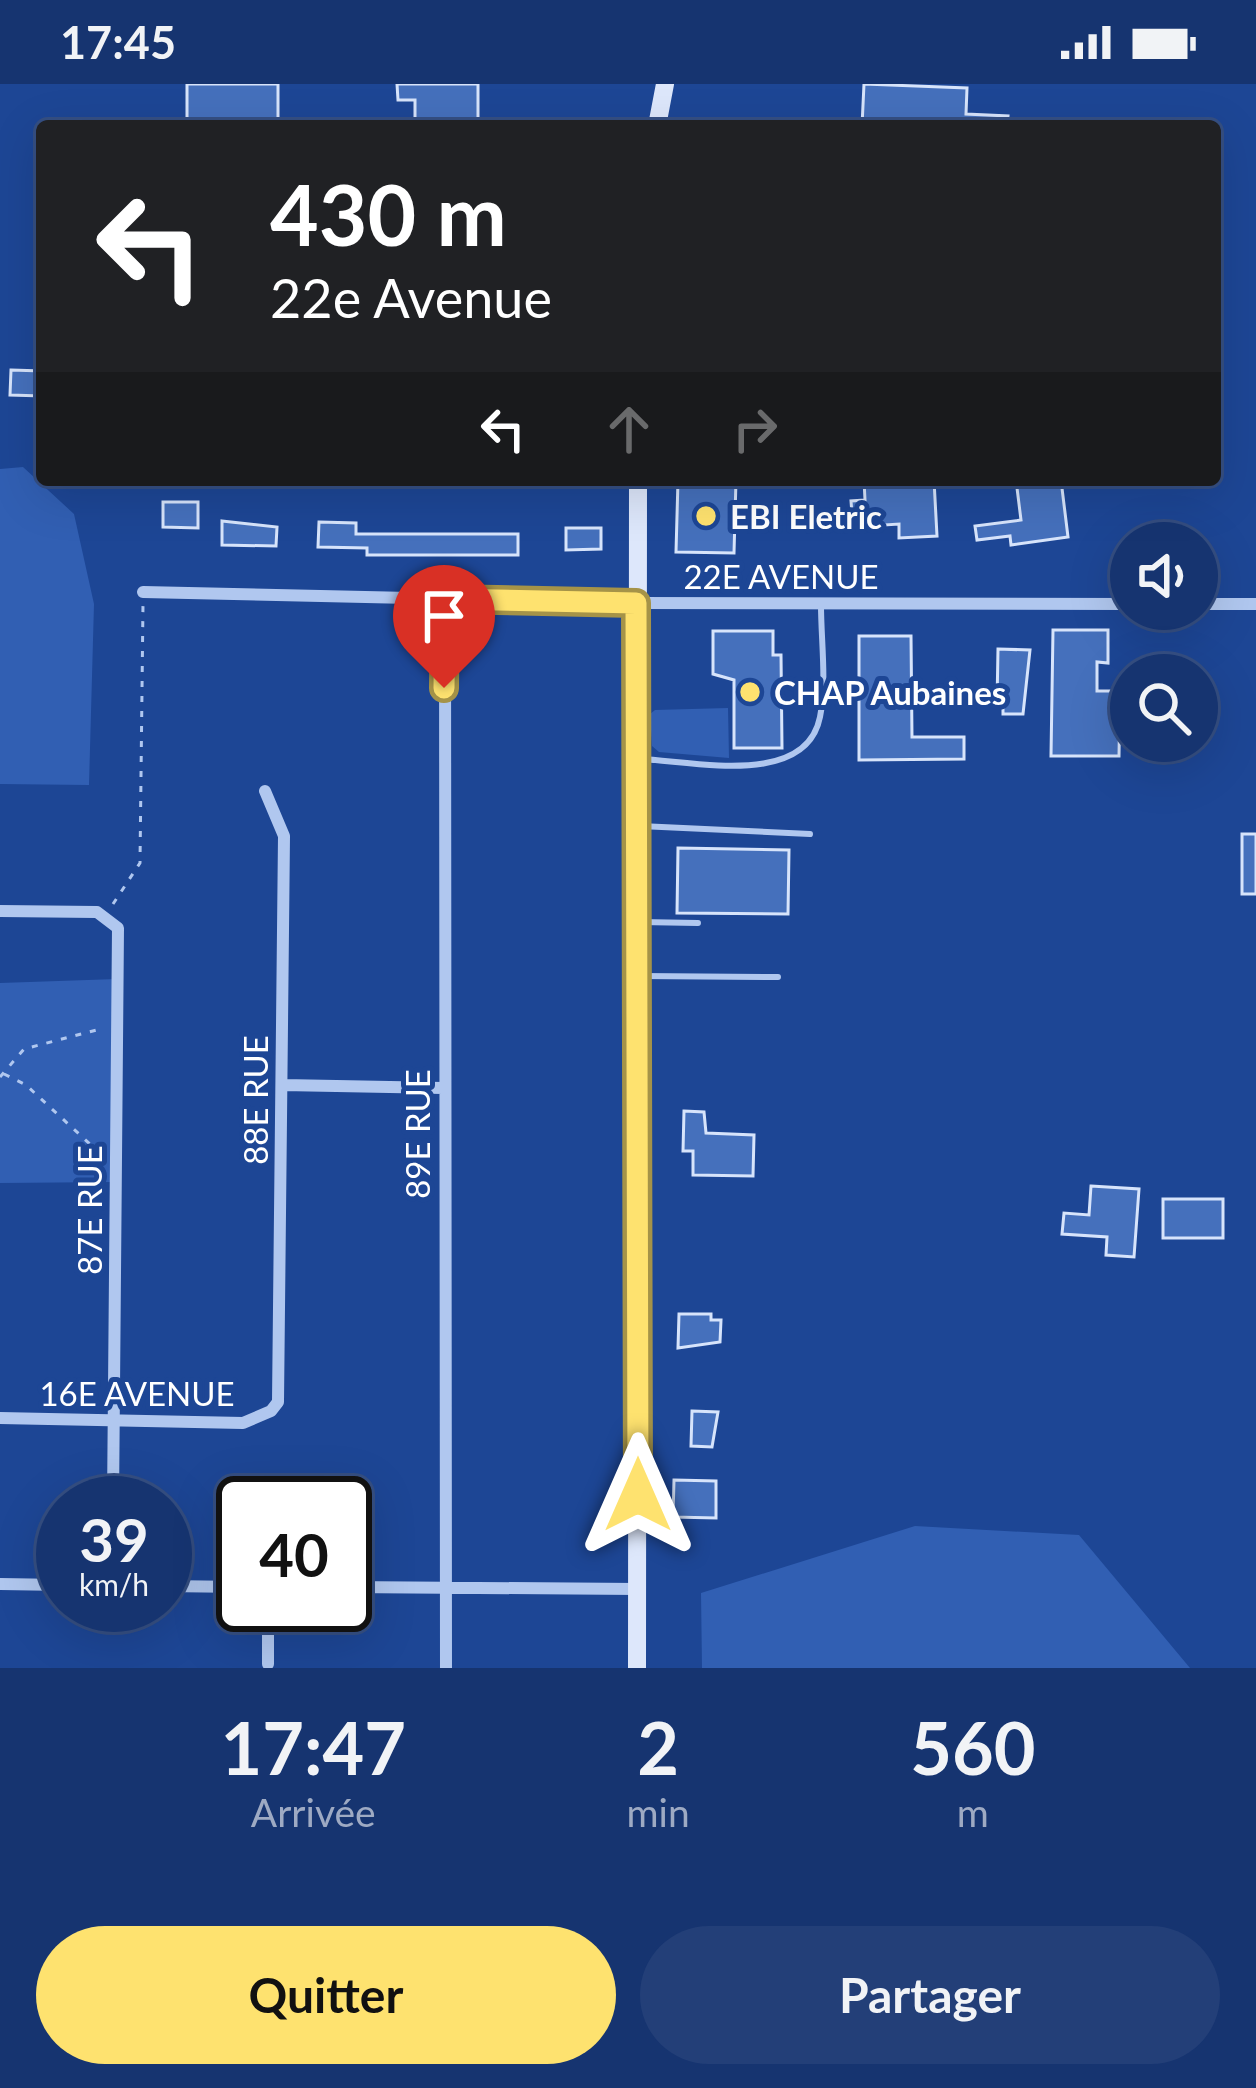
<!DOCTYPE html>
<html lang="fr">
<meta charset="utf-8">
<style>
:root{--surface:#163470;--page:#233f78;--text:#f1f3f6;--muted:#9eaac3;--line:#354f83;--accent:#fee26f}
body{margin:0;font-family:Lato,sans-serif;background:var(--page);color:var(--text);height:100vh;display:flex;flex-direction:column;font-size:45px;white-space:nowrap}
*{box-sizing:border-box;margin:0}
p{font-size:39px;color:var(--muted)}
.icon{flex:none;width:66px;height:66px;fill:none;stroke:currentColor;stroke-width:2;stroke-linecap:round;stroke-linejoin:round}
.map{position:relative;height:1584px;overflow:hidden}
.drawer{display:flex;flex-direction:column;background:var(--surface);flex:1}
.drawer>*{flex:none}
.top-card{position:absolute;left:36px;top:36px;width:1185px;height:366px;border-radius:12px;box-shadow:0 12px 48px #0002,0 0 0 3px var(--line);background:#202124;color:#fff;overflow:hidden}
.controls{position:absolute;left:1110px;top:438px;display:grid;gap:24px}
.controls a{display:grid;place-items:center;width:108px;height:108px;border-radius:50%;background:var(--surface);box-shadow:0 12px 48px #0002,0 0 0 3px var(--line);font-size:60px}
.speed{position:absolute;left:36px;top:1392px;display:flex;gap:24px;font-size:60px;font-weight:700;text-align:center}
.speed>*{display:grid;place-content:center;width:156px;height:156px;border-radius:50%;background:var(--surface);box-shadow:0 12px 48px #0002,0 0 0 3px var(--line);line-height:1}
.speed small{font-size:30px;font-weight:400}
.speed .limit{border:6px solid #111;border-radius:18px;background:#fff;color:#111}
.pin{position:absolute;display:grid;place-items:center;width:102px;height:102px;color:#fff;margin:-123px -51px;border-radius:50% 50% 50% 0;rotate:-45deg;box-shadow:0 0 12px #0007}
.pin .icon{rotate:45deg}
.me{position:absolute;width:132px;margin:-66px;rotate:0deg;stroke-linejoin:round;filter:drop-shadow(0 0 9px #0008)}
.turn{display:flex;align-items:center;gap:42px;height:252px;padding:0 36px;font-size:54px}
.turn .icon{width:156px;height:156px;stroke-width:2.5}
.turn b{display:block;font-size:84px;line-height:102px}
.lanes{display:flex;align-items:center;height:114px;padding:0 36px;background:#0003;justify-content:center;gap:60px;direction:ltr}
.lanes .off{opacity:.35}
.eta{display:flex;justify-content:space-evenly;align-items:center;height:204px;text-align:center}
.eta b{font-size:72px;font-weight:700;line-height:84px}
.primary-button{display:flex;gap:24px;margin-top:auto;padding:24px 36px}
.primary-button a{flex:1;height:138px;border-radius:72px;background:var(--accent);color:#111;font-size:48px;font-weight:700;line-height:138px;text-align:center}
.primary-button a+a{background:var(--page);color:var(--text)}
.status{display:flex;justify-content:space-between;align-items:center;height:84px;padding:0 60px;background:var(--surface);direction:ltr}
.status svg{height:33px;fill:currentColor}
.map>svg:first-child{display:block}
.green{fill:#315fb3}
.building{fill:#4570bc;stroke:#d7e4fb;stroke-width:3}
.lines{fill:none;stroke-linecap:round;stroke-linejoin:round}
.path{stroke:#b0c7ef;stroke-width:3;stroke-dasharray:6 9;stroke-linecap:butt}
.lane{stroke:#b0c7ef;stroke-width:6}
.street{stroke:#b0c7ef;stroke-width:12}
.secondary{stroke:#dde7fb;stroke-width:18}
.route-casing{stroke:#a59348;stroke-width:30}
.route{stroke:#fee26f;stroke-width:21}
.poi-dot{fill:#fee26f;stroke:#1d4695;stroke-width:4.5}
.labels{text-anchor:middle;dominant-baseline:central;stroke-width:10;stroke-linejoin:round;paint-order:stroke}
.poi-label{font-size:33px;font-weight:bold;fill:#fff;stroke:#1d4695;text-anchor:start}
.street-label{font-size:33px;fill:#fff;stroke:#1d4695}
</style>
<div class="status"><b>17:45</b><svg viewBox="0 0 49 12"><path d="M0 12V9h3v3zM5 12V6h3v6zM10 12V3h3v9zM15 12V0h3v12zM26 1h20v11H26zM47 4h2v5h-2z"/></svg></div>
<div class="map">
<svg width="1256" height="1584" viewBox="0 0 1256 1584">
<rect width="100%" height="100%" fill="#1d4695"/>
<path class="green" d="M23,383L74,430L94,520L89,701L0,700V385Z
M728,624L729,674L659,668L652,662L650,630L655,626Z
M117,895L116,1098L0,1099V899Z
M915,1442L1079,1451L1190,1584H702L701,1509Z"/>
<path class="building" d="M187,0H278V42H187Z
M397,0H478V42H415V16H398Z
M864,0L967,4L966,30L1008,32L1007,42H862Z
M11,286L42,287V312L10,311Z
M678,396H736L734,469L676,468Z
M864,396H934L937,452L899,454V440L853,443L851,417L865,416Z
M1016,396H1061L1068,453L1011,461L1010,452L977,456L975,442L1021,436Z
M163,418H198V444L163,443Z
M222,437L277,443L276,462L222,461Z
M319,438L356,439V450H518V471H367V464L318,463Z
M566,444H601V465L566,466Z
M1053,546H1108V579L1097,578V607H1120L1119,672H1051Z
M713,547H773V571H781L782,664H734V596L713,590Z
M859,552H911L912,653H964V675L859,676Z
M998,565L1030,566L1023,630H1003V620H997Z
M1242,750H1256V810H1242Z
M678,764L789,766L788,830L677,829Z
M684,1027L704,1028L706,1049L754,1051L753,1092L693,1091V1067H683Z
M1091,1102L1139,1105L1134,1173L1106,1171L1107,1153L1062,1150L1064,1129L1089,1131Z
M1163,1115H1223V1154H1163Z
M679,1230H711V1236H721L720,1258L678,1264Z
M692,1327L718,1328L712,1363L691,1362Z
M674,1396L716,1397V1434L673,1433Z"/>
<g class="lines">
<path class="path" d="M113,820L140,779L143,520
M4,990L26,1001L105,1074
M0,993L24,965L104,944"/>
<path class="lane" d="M640,675C693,677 806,704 820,633C827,599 821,557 821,521
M640,742L810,750
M640,838L698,839
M640,892L778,893"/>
<path class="street" d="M143,508L636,519L1131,520
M445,515L446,1584
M1197,520H1256
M0,827L97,828L118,844L113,1419
M283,1001L443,1004
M0,1334L243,1339L271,1327L278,1318L284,752L265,707
M0,1500L63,1501
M165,1502L243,1503
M345,1503L638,1505
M268,1580V1521"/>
<path class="secondary" d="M657,42L665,0
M637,1584L638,396"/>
</g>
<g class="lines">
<defs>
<path id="route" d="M444,604L445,515L636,519L638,1411"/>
</defs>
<use href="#route" class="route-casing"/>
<use href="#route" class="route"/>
</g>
<g class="poi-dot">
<circle cx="706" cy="432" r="12"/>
<circle cx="750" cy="608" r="12"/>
</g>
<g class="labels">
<g class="poi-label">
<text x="730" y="432">EBI Eletric</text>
<text x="774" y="608">CHAP Aubaines</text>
</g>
<g class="street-label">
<text x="781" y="492">22E AVENUE</text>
<text transform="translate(255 1016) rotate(-90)">88E RUE</text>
<text transform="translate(417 1050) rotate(-90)">89E RUE</text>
<text transform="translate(89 1126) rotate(-90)">87E RUE</text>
<text x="137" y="1309">16E AVENUE</text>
</g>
</g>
</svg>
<div class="controls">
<a><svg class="icon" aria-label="sound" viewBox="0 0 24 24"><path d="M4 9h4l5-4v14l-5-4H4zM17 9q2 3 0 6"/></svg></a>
<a><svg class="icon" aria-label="search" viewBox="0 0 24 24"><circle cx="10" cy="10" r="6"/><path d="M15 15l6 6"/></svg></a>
</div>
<div class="speed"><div>39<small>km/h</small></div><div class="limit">40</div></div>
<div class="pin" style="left:444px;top:604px;background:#d93025"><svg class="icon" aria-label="arrive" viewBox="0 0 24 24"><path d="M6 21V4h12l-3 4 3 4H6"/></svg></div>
<svg class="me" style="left:638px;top:1411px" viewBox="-20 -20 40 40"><path d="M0-17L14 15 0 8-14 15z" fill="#fee26f" stroke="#fff" stroke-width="4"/></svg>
<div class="top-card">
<div class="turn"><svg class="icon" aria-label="left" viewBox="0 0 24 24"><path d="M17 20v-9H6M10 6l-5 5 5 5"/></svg><div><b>430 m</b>22e Avenue</div></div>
<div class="lanes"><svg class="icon" aria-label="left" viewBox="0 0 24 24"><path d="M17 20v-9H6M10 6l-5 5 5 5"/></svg><svg class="icon off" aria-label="ahead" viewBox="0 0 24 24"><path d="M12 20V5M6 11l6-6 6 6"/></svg><svg class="icon off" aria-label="right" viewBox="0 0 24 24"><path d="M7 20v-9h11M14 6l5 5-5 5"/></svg></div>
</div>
</div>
<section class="drawer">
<div class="eta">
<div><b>17:47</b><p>Arrivée</p></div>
<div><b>2</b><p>min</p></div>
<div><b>560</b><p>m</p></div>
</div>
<div class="primary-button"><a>Quitter</a><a>Partager</a></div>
</section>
